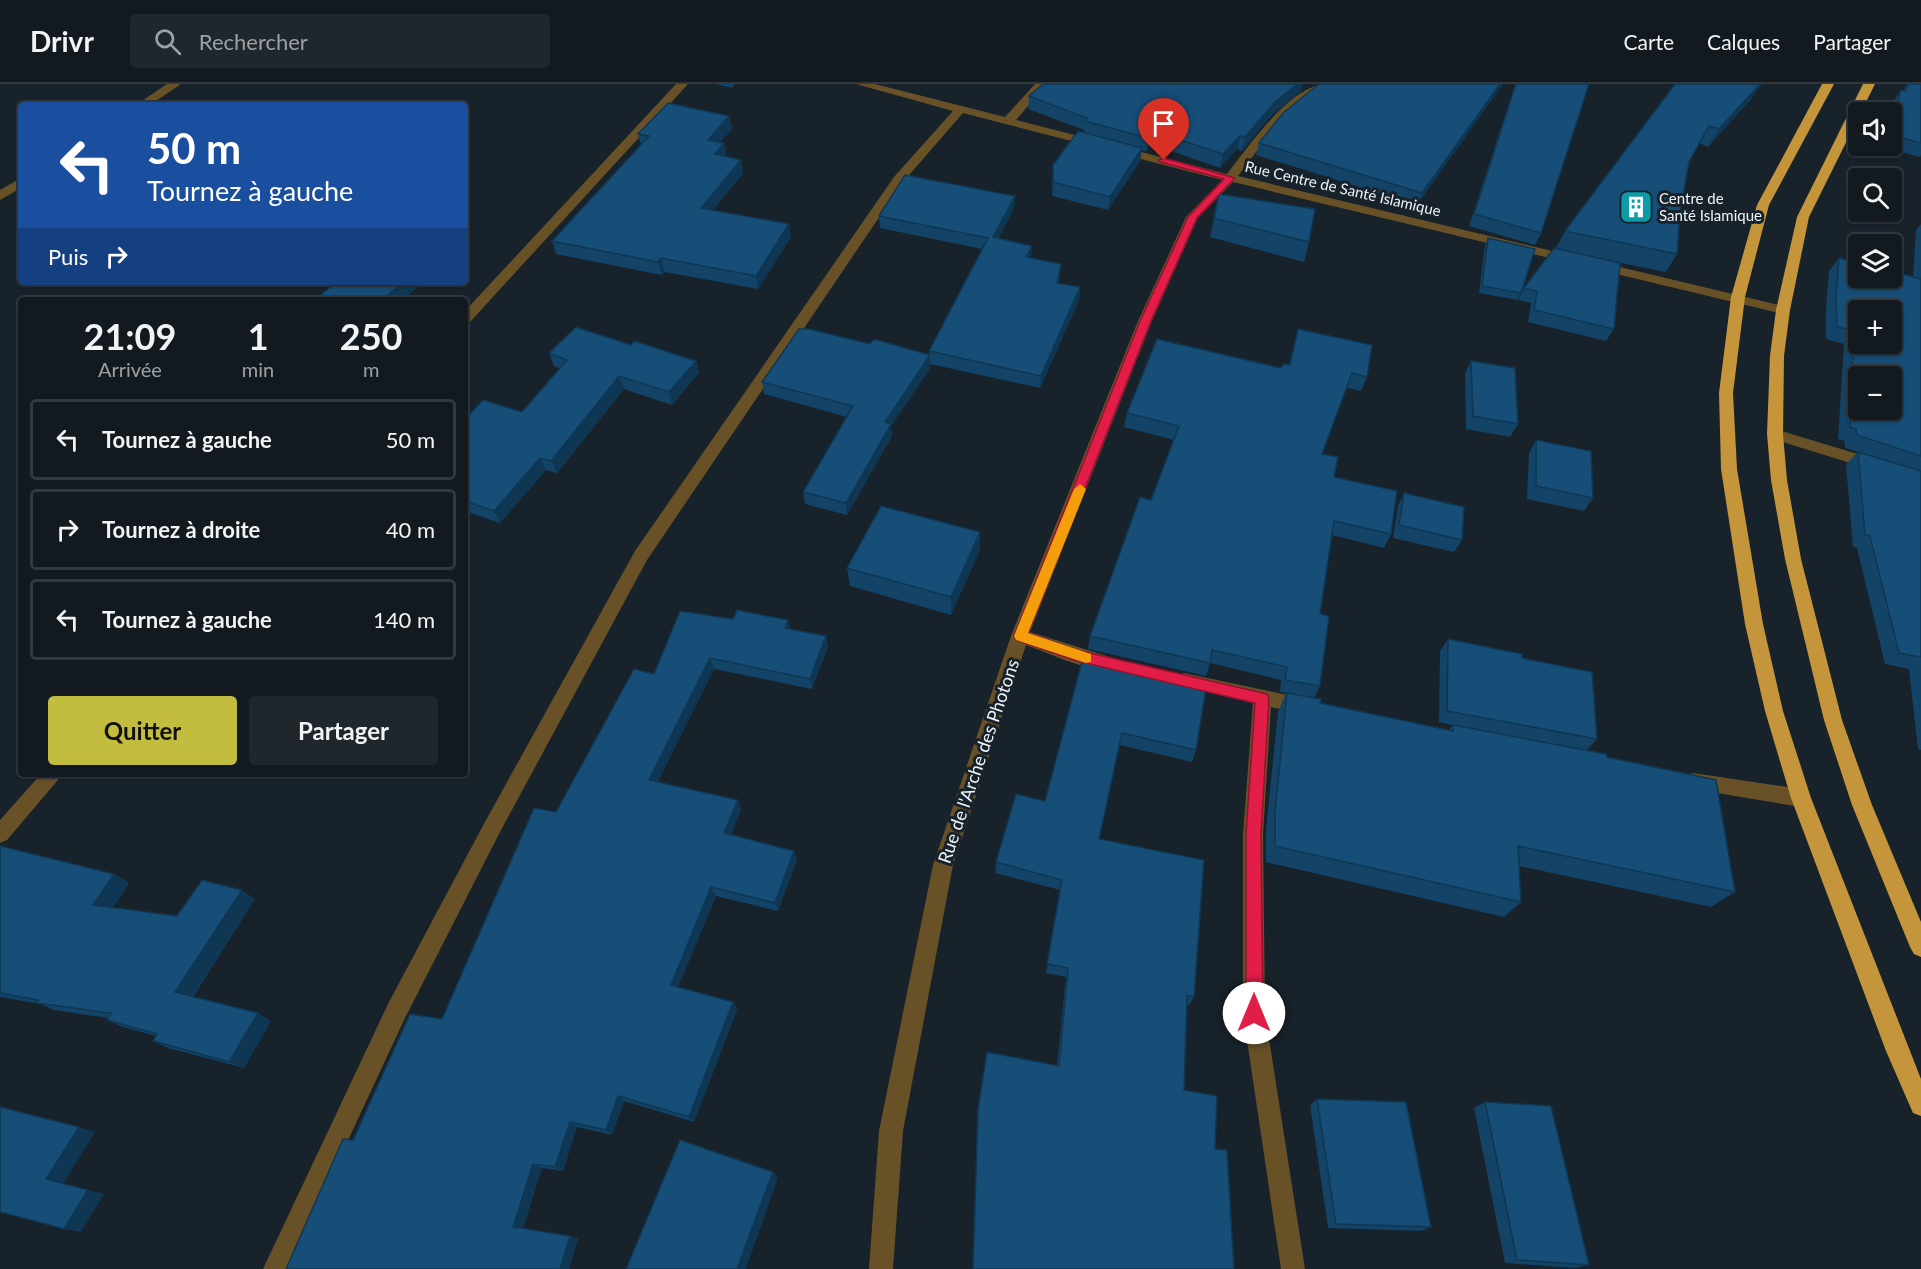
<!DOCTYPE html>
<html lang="fr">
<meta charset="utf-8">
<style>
:root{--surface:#121a20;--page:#1f272d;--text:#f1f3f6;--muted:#9ca1a5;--line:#31383e;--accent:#c2bd3f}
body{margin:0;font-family:Lato,sans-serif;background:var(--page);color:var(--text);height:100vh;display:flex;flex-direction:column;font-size:22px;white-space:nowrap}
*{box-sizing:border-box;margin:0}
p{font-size:20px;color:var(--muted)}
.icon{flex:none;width:33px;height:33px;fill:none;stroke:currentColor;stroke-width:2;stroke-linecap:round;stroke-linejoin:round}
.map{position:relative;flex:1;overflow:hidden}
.panel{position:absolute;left:18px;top:213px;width:450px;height:480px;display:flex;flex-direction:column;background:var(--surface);border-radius:6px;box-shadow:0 2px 4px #0004,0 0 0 2px var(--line)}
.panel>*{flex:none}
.guide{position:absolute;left:18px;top:18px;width:450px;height:183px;border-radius:6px;box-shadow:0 2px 4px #0004,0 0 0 2px var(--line);background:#1a4fa0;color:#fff;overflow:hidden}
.tools{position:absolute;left:1848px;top:18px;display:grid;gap:12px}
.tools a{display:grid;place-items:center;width:54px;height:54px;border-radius:6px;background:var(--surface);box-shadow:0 2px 4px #0004,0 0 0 2px var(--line);font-size:30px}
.pin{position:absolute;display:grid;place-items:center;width:51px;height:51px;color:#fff;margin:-62px -26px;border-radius:50% 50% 50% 0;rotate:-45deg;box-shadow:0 0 6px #0007}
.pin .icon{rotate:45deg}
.me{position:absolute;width:66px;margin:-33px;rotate:0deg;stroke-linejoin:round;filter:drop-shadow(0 0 4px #0008)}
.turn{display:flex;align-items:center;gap:21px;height:126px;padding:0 30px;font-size:27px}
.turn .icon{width:78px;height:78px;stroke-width:2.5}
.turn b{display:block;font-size:42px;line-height:51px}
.then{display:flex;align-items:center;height:57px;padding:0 30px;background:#0003;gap:12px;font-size:22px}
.eta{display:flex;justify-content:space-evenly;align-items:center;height:102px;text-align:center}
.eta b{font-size:36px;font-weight:700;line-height:42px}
.action{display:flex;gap:12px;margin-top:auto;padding:12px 30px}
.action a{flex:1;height:69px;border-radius:6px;background:var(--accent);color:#111;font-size:24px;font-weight:700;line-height:69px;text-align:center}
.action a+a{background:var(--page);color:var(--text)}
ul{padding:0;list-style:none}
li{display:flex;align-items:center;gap:18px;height:81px;margin:0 12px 9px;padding:0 18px;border:3px solid var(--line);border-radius:6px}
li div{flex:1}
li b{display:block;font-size:22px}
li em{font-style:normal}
header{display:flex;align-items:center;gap:36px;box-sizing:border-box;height:84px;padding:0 30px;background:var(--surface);border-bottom:2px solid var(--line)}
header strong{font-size:28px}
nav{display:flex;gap:33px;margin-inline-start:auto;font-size:21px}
.search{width:420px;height:54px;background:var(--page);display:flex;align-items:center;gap:15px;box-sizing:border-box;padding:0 21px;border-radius:6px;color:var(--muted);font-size:22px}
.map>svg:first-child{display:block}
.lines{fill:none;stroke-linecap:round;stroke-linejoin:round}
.street{fill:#685126;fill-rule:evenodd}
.highway{fill:#c4953b;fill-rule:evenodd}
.wall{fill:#134366}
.shaded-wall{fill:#0f3753}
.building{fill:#164e77;stroke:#0f3753;stroke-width:1.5;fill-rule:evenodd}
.route{fill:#e11d48;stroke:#92132f;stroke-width:1.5}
.slow{fill:#f59e0b}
.labels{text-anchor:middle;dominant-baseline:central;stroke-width:6;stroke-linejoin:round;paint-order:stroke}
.far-street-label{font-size:15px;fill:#edf4fa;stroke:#18222a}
.far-poi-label{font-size:15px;fill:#edf4fa;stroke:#18222a;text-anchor:start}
.street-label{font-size:18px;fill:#edf4fa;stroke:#18222a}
</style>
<header>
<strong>Drivr</strong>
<div class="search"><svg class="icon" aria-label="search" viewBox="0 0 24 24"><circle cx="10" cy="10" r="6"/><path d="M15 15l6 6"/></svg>Rechercher</div>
<nav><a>Carte</a><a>Calques</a><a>Partager</a></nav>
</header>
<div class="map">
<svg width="1921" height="1185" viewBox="0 0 1921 1185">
<rect width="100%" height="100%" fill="#18222a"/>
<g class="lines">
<path class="street" d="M167,0H181L150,21H136Z
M676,0H688L470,238L465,239V227Z
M856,0H875L1005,33L1035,0H1047L1016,36L1227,90C1248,63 1291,0 1327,0L1278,39L1238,92L1783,222L1790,226L1783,230L1233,98L1198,134L1152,237L1030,548L1113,574L1116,579L1113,584C1094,591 1046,568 1026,561L953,781L903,1047L893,1185H869L879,1047L933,781L1011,552L1138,237L1186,133L1222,96L963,29L903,98L647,476L500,748L405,934L288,1185H263L389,918L486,736L635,467L894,93L953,27Z
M21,94V104L0,116V106Z
M1775,345L1921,389V401L1770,354L1767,350Z
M1184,589L1306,615L1312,618L1315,623L1312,628L1306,631L1271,623L1263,750L1265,929L1305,1185H1281L1243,929V750L1253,619L1178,601L1175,596L1178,591Z
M1693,689L1801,705L1808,708L1811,714L1808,720L1801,723L1693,705L1686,703L1683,697L1686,691Z
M41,690H63L7,756L0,759V736Z"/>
<path class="highway" d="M1822,0H1834L1769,121L1745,213L1733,309L1737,385L1763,540L1783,627L1811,714L1921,995V1032L1913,1029L1886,967L1791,714L1765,627L1745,540L1721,385L1719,309L1731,213L1757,121Z
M1863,0H1875L1809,133L1790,226L1784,272L1783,350L1787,396L1801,475L1842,636L1872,721L1921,838V873L1914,870L1910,863L1852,721L1824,636L1785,475L1771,396L1767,350L1770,272L1776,226L1797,133Z"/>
</g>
<path class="wall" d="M715,0H735L732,4Z
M1319,0H1503L1417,121L1256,71L1259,59Z
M1515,0H1589L1541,149L1535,161L1469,142Z
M1907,0H1921V71L1920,73L1880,62H1892V28H1889L1893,18L1901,6L1903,7Z
M1671,5L1751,15L1708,63L1699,59L1689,78L1680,129L1677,170L1666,188L1601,175L1614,245L1606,257L1528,238L1531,219L1518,216L1524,204L1556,164L1565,147Z
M1301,7L1270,33L1242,67L1237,65L1220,84L1151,60L1146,67L1141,66L1140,77L1108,126L1052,112L1053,81L1084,49V46L1028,25L1029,12Z
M729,32L732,45L720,58L726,72L743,89L713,126L791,153L758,205L665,188L662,191L556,170L552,157L641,61L638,50Z
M1219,110L1309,158L1304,178L1210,153Z
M1015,112L1014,124L998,155L1060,192L1058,199L1080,203L1079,216L1040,304L930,280V284L891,342L892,352L847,431L805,420L803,408L847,333L764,310L762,298L870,260L929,271V267L982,165L880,144L879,132Z
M1921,140V666L1918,665L1909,585L1885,580L1857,464L1853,463L1846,380L1858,368L1845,364V357L1838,355L1844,260L1826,255V224L1829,187L1839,174L1913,193L1916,146Z
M1488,154L1521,209L1517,216L1479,209L1485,161Z
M1298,245L1367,293L1361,307L1347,304L1322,370L1334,393L1391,450L1384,464L1332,451L1320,530V602L1314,614L1320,619L1449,646L1452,641L1439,638L1440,567L1448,555L1522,574L1597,655L1587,666L1607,673L1735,808L1711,823L1519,782L1521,818L1504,833L1266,778V745L1278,628L1286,609L1280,608L1281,596L1210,579L1206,592L1088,565L1090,552L1151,416L1174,356L1124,343L1127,329L1281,284L1289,281Z
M631,261L696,277L699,289L672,321L624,305L557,389L546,386L500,439L465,427V335L522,328L560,284L554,282L549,269Z
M1471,277L1518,340L1510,353L1466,345L1465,290Z
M1536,356L1593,414L1584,427L1527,415L1529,369Z
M1404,409L1462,456L1454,468L1393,454L1398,422Z
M980,448V466L951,531L850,502L847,484Z
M790,545L826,552L828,563L812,605L714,585L657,698L738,716L741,726L731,750L794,767L797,776L778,827L716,812L678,903L733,918L737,926L694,1038L624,1017L612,1051L577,1043L563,1087L542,1084L523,1144L570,1152L578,1155L569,1185L353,1056L442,935L556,728L654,590Z
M1084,570L1196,666L1192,678L1120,661L1099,755L1194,913L1189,921H1187L1184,1006L1215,1065L1234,1185L1057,982L1066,893L1046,889L1060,806L995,789L996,778L1045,717Z
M0,762L114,790L129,799L113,824L177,832L255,815L193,913L271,937L244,984L168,964L153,957L156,952L123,943L107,936L108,934L54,926L41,920L0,913Z
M1317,1015L1431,1143L1421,1147L1328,1144L1310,1021Z
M1485,1018L1589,1181L1575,1184L1505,1179L1474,1024Z"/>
<path class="shaded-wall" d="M1297,0H1303L1301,7L1270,33L1242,67L1245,53L1273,20Z
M1500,0H1503L1417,121L1422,109Z
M1760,0H1762L1751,15L1708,63L1719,45Z
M729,32L732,45L710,69L708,56Z
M1153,47L1151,60L1146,67L1148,54Z
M1240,52L1237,65L1220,84L1223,70Z
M724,59L727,72L715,70Z
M1142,64L1140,77L1108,126L1110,113Z
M741,76L743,89L704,137L701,124Z
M1015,112L1014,124L992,166L993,153Z
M789,140L791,153L758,205L756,192Z
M1032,162L1031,174L1026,173Z
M661,174L665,188L662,191L658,178Z
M402,198H423L404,216H382Z
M1080,203L1079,216L1040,304L1041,292Z
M930,271V284L891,342L892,352L847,431L846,419L885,338Z
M696,277L699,289L672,321L669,308Z
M619,292L624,305L557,389L551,377Z
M540,374L546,386L500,439L494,427Z
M980,448V466L951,531V513Z
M788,536L791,547L785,544Z
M826,552L828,563L812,605L810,595Z
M710,574L714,585L654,706L649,696Z
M738,716L741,726L728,758L724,749Z
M794,767L797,776L778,827L775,819Z
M114,790L129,799L109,830L93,821Z
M711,803L716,812L676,908L671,901Z
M242,806L255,815L190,916L175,908Z
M733,918L737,926L694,1038L689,1033Z
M258,929L271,937L244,984L229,978Z
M618,1012L624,1017L612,1051L606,1046Z
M570,1038L577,1043L563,1087L555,1083Z
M79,1043L95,1048L63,1100L104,1110L81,1148L64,1145L46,1095Z
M533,1080L542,1084L522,1146L513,1143Z
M773,1088L778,1094L746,1185H737Z
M570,1152L578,1155L569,1185H560Z"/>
<path class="building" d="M1043,0H1297L1273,20L1245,53L1240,52L1223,70L1153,47L1148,54L1085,37L1087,34L1029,12Z
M1319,0H1500L1422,109L1259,59L1283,29Z
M1516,0H1589L1541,149L1474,130Z
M1675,0H1760L1719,45L1709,42L1689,78L1680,129L1677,170L1565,147Z
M1909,0H1921V59L1892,51V35L1901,6L1905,7Z
M668,19L729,32L708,56L724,59L715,70L741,76L701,124L789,140L756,192L661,174L658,178L552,157L649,52L638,50Z
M1078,47L1142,64L1110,113L1053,98V81Z
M905,91L1015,112L993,153L1032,162L1026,173L1061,180L1057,199L1080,203L1041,292L929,267L988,154L879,132Z
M1219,110L1315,125L1309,158L1214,134Z
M1488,154L1535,165L1521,209L1482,202Z
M1554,164L1620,179L1614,245L1534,226L1537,207L1524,204Z
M1839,174L1858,179V194H1892V187L1921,195V372L1857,351L1856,345L1850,343L1854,247L1837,243L1836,212ZM1858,226H1892V260H1858ZM1858,292H1892V326H1858Z
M336,198H402L382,216H315Z
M576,243L631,261L634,257L696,277L669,308L619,292L551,377L540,374L494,427L465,417V335L483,316L522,328L567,276L549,269Z
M799,245H809L870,260L874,255L930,271L885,338L891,340L846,419L803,408L853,322L762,298Z
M1298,245L1372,261L1367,293L1352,289L1322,370L1338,373L1334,393L1397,407L1391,450L1334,437L1320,530L1329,532L1320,602L1285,596L1287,583L1212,566L1210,579L1090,552L1140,413L1151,416L1179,342L1127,329L1157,255L1281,284L1283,280L1290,281Z
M1471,277L1515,284L1518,340L1473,332Z
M1536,356L1591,367L1593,414L1536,402Z
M1858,368L1921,387V573L1899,569L1870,452L1865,451Z
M1404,409L1464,423L1462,456L1399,441Z
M881,422L980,448L951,513L847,484Z
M737,526L788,536L785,544L826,552L810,595L710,574L649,696L738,716L724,749L794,767L775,819L711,803L671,901L733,918L689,1033L618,1012L606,1046L570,1038L555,1083L533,1080L513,1143L570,1152L560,1185H286L343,1055L353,1056L410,930L442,935L534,724L556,728L634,585L654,590L680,527L733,535Z
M1448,555L1522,570V574L1592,588L1597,655L1447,627Z
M1084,570L1207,598L1196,666L1122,649L1099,755L1204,776L1194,913L1187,911L1184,1006L1217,1012L1215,1065L1227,1066L1234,1185H973L978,1025L987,968L1059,982L1068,884L1047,880L1062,796L996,778L1016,710L1045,717Z
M1287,609L1321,615L1320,619L1453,647V641L1606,670L1607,673L1716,696L1735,808L1518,762L1521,818L1275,762V728Z
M0,762L114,790L93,821L177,832L202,796L242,806L175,908L258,929L229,978L153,957L157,950L107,936L111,929L36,919L38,916L0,909Z
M1317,1015L1406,1018L1431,1143L1336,1140Z
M1485,1018L1551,1022L1589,1181L1517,1176Z
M0,1023L79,1043L46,1095L88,1106L64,1145L0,1128Z
M680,1056L773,1088L737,1185H626Z"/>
<path class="route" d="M1164,74L1235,94L1197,134L1151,237L1028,549L1077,566L1267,610L1269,615L1261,750L1263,929L1260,935L1254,937L1248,935L1246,929V750L1255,619L1077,577L1016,556L1014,552L1140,237L1188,133L1224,95L1160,78L1159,76Z"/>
<path class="slow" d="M1080,400L1086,405L1028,549L1091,570V578L1086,579L1016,556L1014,552L1074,405Z"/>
<defs>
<symbol id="building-square" viewBox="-11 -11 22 22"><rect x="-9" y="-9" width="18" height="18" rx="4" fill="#0f9aa8" stroke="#18222a"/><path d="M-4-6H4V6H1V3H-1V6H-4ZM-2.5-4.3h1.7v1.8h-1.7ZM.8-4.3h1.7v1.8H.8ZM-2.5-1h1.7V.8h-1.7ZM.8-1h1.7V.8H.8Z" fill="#fff"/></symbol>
</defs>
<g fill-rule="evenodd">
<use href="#building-square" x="1617" y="104" width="38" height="38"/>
</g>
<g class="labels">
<g class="far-street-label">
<text transform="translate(1343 104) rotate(13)">Rue Centre de Santé Islamique</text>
</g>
<g class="far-poi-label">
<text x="1659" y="114">Centre de<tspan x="1659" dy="17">Santé Islamique</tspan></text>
</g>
<g class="street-label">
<text transform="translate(978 677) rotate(-71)">Rue de l'Arche des Photons</text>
</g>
</g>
</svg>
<div class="tools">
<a><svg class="icon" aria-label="sound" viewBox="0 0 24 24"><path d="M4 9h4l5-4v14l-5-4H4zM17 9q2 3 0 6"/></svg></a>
<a><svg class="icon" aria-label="search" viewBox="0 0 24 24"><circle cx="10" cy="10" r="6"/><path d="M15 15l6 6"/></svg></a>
<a><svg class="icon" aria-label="layers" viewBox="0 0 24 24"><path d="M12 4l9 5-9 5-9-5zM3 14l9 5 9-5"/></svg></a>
<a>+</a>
<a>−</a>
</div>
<div class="pin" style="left:1164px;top:76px;background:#d93025"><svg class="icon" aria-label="arrive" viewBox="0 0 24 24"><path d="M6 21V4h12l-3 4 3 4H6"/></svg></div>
<svg class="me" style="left:1254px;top:929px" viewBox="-20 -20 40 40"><circle r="19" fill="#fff"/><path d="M0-13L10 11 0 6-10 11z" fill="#e11d48"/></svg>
<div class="guide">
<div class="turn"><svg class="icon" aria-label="left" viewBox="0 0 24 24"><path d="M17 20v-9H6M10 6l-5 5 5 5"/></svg><div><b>50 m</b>Tournez à gauche</div></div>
<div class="then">Puis<svg class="icon" aria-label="right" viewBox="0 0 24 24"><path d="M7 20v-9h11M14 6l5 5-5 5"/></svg></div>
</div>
<section class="panel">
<div class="eta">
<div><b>21:09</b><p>Arrivée</p></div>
<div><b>1</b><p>min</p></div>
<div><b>250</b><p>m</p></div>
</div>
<ul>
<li><svg class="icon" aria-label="left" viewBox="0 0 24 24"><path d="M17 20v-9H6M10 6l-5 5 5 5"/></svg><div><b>Tournez à gauche</b></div><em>50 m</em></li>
<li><svg class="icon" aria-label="right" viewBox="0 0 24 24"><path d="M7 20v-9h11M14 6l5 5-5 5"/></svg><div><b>Tournez à droite</b></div><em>40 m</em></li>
<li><svg class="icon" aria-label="left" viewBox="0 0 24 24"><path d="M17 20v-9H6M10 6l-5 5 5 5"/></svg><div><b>Tournez à gauche</b></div><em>140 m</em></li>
</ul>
<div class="action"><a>Quitter</a><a>Partager</a></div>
</section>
</div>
